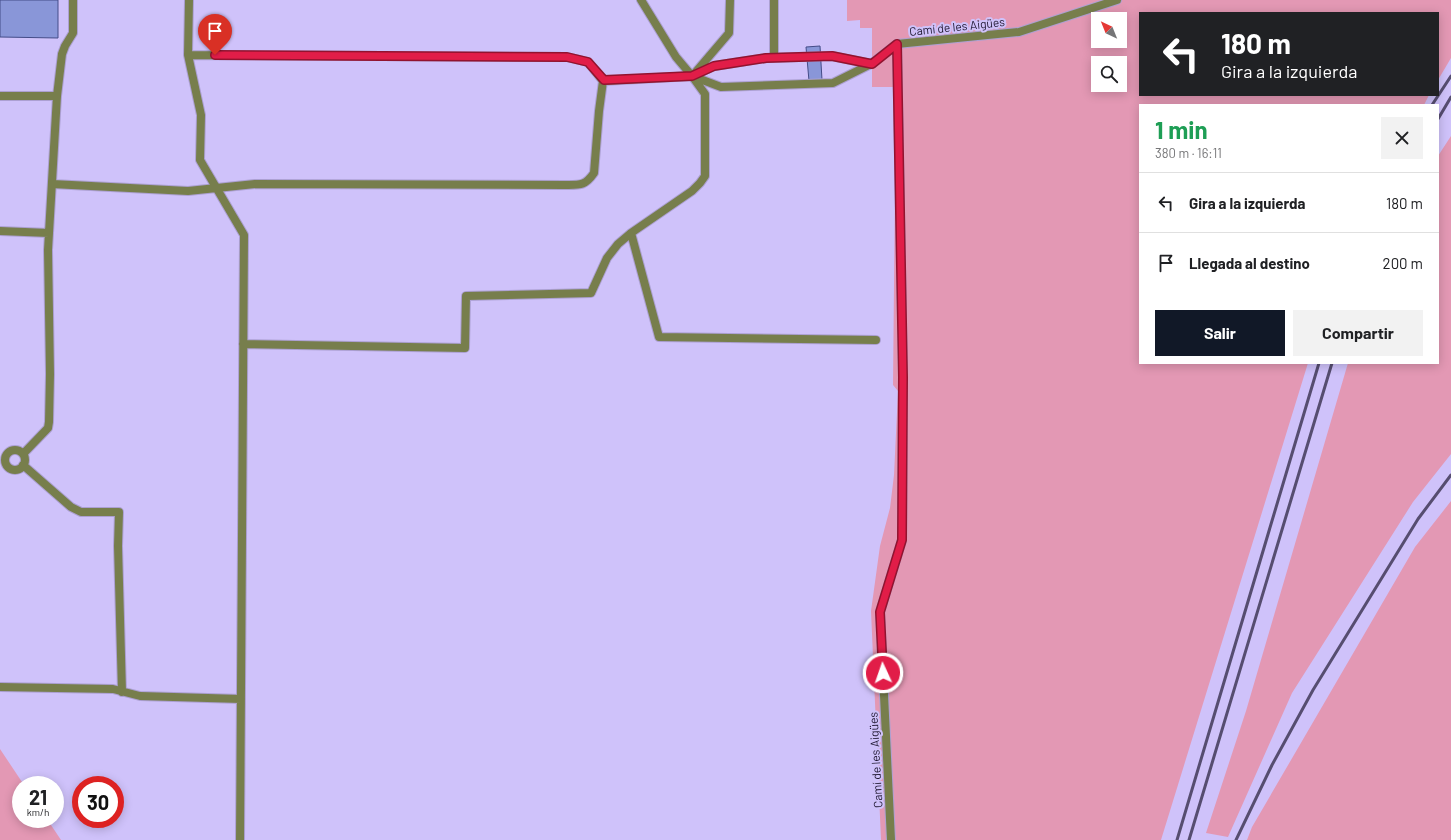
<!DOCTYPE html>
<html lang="es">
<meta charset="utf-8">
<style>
:root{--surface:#fff;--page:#f2f2f2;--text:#202124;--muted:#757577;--line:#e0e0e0;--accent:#111827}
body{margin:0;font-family:Barlow,sans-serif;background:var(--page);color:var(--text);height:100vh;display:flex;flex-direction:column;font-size:15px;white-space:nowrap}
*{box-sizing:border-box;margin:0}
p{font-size:13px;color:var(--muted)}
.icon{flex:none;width:22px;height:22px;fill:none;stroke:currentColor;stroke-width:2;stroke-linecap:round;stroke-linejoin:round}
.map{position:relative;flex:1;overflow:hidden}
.side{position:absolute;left:1139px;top:104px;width:300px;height:260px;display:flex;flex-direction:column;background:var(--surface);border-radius:0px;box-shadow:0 2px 10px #0003}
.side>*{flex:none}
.banner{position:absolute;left:1139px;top:12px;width:300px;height:84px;border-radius:0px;box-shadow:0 2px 10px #0003;background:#202124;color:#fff;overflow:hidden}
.needle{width:26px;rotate:317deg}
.fabs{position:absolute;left:1091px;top:12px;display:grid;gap:8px}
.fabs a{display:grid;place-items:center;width:36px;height:36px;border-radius:0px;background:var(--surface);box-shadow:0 2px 10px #0003;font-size:20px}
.speed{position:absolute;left:12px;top:776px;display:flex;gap:8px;font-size:20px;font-weight:700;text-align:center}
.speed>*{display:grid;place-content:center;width:52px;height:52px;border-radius:50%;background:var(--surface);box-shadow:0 2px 10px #0003;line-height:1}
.speed small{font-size:10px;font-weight:400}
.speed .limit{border:6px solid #d22;background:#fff;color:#111}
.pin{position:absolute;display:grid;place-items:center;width:34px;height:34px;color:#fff;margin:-41px -17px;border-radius:50% 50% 50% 0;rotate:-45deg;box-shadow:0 0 4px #0007}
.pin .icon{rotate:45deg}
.me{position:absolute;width:44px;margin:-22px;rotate:357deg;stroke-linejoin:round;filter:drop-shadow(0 0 3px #0008)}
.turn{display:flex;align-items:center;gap:14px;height:84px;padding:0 16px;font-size:18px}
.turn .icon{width:52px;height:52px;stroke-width:2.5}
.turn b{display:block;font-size:28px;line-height:34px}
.round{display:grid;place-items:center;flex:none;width:42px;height:42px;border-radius:0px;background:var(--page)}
.headline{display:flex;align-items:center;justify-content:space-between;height:68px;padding:0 16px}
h1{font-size:24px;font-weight:700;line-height:30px;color:#1e9e55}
.cta{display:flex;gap:8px;margin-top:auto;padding:8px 16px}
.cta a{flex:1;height:46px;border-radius:0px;background:var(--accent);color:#fff;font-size:16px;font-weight:700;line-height:46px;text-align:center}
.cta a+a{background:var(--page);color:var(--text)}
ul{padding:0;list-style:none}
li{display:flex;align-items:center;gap:12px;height:60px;padding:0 16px;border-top:1px solid var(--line)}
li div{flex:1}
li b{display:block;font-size:15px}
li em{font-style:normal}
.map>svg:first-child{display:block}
.green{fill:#e398b4;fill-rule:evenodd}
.building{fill:#8996d8;stroke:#444c88}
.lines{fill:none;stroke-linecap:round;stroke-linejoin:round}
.service-casing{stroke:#aca0d2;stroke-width:10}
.minor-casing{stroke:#aca0d2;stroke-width:10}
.service{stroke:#777e4c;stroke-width:8}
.minor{stroke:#777e4c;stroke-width:8}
.rail{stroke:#564d70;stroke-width:3}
.route-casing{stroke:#92132f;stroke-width:10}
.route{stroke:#e11d48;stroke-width:7}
.labels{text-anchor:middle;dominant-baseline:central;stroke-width:4;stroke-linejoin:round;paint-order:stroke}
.street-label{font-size:12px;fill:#211933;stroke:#cfc2fa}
</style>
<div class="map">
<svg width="1451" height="840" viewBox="0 0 1451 840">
<rect width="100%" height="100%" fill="#cfc2fa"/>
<path class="green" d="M847,0H1451V58L1438,80V13H1140V95H1429L1424,105H1140V363H1308L1161,840H881L871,611L880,546L890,508L894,475L898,391L893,385L896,87H872V28H860V20L847,21ZM1098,19H1120V41H1098ZM1098,63H1120V85H1098Z
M1451,136V454L1413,502L1292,693L1228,837L1206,833L1246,711L1348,363H1438V156Z
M1451,501V840H1247L1252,827L1415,547Z
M0,749L24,785H21V819H47L61,840H0Z"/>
<path class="building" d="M0,0H58V38L0,37Z
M820,46L822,80L809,81L806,47Z"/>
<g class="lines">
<defs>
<path id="service" d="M189,0L188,55L201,115L200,160L244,235L240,840
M774,58V0
M694,74L729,33L730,0
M692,76L721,87L833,83L871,64L897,44
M603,81L692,76L714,66L766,58L832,56L871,64
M0,96H57
M52,184L188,191L255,184L565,185C580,185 585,186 594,173L599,111L603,81L588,62L567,57L188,55
M0,231L49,233
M631,233L659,337L876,340
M243,344L465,348L466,296L591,293L607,258L618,244L631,233L692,191L700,183L705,176V94L692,76L676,57L641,0
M5 460a10 10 0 1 1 20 0a10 10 0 1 1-20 0Z
M23,454L48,428L49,422L50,374L48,250L57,96L62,54L65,46L73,33V0
M23,465L71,507L81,512H119L118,546L122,692
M0,687L113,689L140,696L241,699"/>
<path id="minor" d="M891,840L880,612L902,540L903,377L897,44L1019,32L1117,0"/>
</defs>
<use href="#service" class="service-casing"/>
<use href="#minor" class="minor-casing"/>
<use href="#service" class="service"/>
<use href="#minor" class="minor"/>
<path class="rail" d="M1432,105L1451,76
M1438,119L1451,97
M1177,840L1319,363
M1189,840L1332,363
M1236,840L1272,765L1313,690L1418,519L1451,475"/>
</g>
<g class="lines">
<defs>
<path id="route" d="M215,55L567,57L588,62L604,80L692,76L714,66L766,58L832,56L872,64L897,44L903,377L902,540L880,612L883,673"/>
</defs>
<use href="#route" class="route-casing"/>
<use href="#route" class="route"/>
</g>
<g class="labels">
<g class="street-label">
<text transform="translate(957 26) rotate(-6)">Camí de les Aigües</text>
<text transform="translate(875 760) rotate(-93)">Camí de les Aigües</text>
</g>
</g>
</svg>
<div class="fabs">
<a><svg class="needle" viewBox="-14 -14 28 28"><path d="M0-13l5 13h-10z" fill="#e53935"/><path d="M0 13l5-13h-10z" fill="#757577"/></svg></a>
<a><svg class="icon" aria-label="search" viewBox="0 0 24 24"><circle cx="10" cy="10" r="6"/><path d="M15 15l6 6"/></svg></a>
</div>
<div class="speed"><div>21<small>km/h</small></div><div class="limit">30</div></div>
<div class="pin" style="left:215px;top:55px;background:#d93025"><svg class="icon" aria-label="arrive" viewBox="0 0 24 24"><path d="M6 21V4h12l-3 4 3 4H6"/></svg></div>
<svg class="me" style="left:883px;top:673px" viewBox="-20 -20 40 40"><circle r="17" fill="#e11d48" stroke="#fff" stroke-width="3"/><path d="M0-11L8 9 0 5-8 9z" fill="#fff"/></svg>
<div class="banner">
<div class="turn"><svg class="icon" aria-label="left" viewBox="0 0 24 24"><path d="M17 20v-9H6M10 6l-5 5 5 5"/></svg><div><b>180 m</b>Gira a la izquierda</div></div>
</div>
<section class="side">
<div class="headline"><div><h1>1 min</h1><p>380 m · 16:11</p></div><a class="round"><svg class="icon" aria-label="close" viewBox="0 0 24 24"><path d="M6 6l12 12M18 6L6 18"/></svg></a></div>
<ul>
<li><svg class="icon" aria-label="left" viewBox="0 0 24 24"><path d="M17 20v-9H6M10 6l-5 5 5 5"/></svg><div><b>Gira a la izquierda</b></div><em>180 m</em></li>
<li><svg class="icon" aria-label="arrive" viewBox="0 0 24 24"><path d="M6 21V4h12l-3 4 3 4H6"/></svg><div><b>Llegada al destino</b></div><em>200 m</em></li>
</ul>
<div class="cta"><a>Salir</a><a>Compartir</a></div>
</section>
</div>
